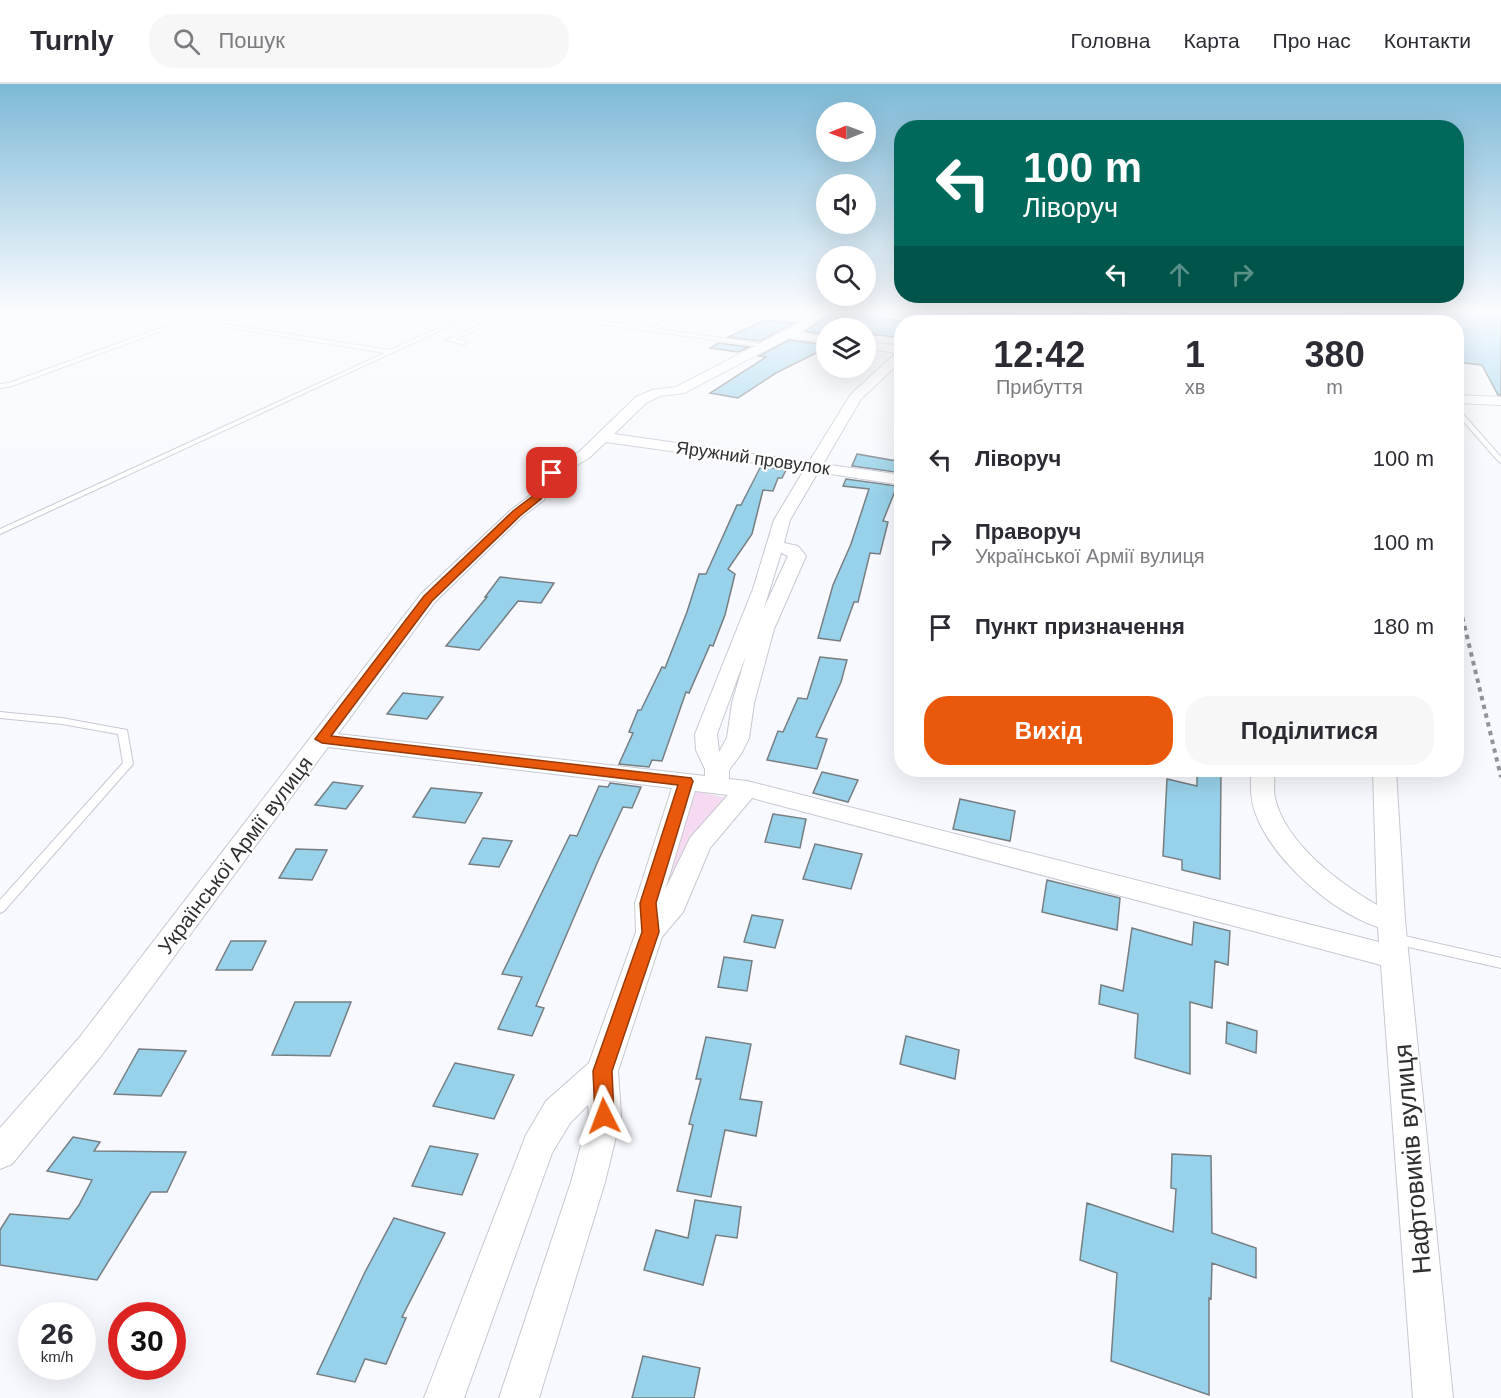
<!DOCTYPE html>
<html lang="uk">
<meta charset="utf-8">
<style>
:root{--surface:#fff;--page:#f7f7f7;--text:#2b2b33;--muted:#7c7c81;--line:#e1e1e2;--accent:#ea580c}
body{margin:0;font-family:Arial,sans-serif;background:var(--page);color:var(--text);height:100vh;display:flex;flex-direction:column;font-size:22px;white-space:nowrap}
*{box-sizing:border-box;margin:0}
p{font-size:20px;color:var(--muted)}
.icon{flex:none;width:33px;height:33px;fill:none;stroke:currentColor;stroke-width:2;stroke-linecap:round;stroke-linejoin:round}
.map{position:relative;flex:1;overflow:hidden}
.sheet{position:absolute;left:894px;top:231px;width:570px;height:462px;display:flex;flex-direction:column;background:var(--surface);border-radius:24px;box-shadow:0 6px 24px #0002}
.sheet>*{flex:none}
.top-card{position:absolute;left:894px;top:36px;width:570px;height:183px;border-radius:24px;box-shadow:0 6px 24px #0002;background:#00695c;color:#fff;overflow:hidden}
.needle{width:39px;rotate:269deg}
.fabs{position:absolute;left:816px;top:18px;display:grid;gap:12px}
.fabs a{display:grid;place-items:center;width:60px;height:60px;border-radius:50%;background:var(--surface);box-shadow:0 6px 24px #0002;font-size:30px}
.speed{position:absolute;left:18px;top:1218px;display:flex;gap:12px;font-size:30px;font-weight:700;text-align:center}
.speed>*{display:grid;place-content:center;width:78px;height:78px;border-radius:50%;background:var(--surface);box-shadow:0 6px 24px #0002;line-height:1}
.speed small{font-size:15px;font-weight:400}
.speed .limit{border:9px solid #d22;background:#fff;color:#111}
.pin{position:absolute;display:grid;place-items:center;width:51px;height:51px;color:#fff;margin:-26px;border-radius:12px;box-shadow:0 3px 9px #0006}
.me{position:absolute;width:66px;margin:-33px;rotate:357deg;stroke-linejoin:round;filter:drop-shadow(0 0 4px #0008)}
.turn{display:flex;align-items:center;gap:21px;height:126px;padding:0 30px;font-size:27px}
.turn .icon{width:78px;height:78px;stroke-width:2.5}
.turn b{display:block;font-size:42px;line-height:51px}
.lanes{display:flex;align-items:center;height:57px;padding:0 30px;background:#0003;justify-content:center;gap:30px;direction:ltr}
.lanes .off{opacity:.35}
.eta{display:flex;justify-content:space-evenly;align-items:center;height:102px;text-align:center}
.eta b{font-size:36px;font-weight:700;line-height:42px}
.action{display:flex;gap:12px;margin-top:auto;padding:12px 30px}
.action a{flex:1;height:69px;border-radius:24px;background:var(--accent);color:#fff;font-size:24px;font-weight:700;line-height:69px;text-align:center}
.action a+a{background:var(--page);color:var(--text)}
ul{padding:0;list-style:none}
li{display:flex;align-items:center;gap:18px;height:84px;padding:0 30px}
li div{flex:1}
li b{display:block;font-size:22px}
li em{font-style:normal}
header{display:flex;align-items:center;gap:36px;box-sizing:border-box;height:84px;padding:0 30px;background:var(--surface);border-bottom:2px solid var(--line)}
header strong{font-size:28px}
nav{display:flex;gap:33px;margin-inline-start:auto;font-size:21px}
.search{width:420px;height:54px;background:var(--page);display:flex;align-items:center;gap:15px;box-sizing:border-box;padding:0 21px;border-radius:24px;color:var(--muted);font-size:22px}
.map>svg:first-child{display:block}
.green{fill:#f5daf2}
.building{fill:#98d2ea;stroke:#767e82;stroke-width:1.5}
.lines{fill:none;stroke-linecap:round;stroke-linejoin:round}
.lane-casing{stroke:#c5c9d0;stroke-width:2}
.street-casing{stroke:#c5c9d0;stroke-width:2}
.path{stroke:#919397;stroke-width:4;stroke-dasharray:4.5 4.5;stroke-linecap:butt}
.lane{fill:#fff;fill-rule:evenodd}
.street{fill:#fff;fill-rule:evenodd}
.route{fill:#ea580c;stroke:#983908;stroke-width:1.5}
.labels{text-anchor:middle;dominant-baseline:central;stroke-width:4.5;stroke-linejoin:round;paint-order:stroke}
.far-street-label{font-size:18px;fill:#2d2f31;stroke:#fff}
.street-label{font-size:21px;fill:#2d2f31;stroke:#fff}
.near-street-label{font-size:26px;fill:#2d2f31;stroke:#fff}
</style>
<header>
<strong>Turnly</strong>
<div class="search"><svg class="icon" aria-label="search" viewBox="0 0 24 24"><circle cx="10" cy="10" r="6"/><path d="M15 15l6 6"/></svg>Пошук</div>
<nav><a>Головна</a><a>Карта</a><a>Про нас</a><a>Контакти</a></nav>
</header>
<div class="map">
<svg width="1501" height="1314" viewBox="0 0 1501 1314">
<rect width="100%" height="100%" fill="#f7f9fe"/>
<path class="green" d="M694,707L732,715L658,829Z"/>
<path class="building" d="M833,229H854L906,238H902V254L869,250L866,253V244H826V251L805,247Z
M1456,229L1501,232V311H1498L1482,281L1456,278Z
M766,236L794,239L760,257L728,253Z
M789,256L826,261V264L776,289L738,314L710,309L766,273L759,272Z
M718,259L749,263L738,268L710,264Z
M857,370L902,378V389L852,382Z
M761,382L786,386L782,394H778L773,407L763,406L752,450L728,485L735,490L725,531L713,562L710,561L689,609L686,608L662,677L652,676L649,683L619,680L633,649L629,648L638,626H641L662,583L665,584L687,528L699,490H706L737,421H741Z
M846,395L897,402L883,437L888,438L880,470L870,469L858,518H854L840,557L818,554L833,501L851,460L869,405L843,402Z
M500,493L554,499L541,519L518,517L479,566L446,562L487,513H485Z
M820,573L847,576L841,598L816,653L827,655L817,685L767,676L778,647L783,648L798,614L807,615Z
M403,609L443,613L427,635L387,630Z
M1197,686H1221L1220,795L1182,786V776L1163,772L1167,695L1197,702Z
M822,688L858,696L848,718L813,709Z
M333,698L363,702L346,725L315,721Z
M610,699L641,703L632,724L623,723L598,777L536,922L544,924L532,952L498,945L522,893L502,890L570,751L577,752L599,702L608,703Z
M431,704L482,709L465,739L413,733Z
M960,715L1015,727L1010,757L953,745Z
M773,730L806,735L800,764L765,758Z
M483,754L512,757L499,783L469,780Z
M815,760L862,770L851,805L803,795Z
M296,765L327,766L312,796L279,794Z
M1047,796L1120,814L1117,846L1042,828Z
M752,831L783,836L775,864L744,858Z
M1194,838L1230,847L1228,881L1215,877L1212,924L1190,918V990L1135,974L1138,930L1099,920L1101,901L1123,907L1132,844L1192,861Z
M231,857H266L252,886H216Z
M724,873L752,877L747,907L718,903Z
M295,918H351L330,972L272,971Z
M1227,938L1257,947L1256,969L1226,959Z
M906,952L959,966L955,995L900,980Z
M706,953L751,960L740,1015L762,1018L756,1052L725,1046L711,1113L677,1107L693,1041L689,1040L701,995H696Z
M139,965L186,967L161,1012L114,1010Z
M455,979L514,991L494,1035L433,1022Z
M73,1053L100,1058L94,1067L186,1068L167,1108H151L97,1196L0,1181V1146L10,1130L69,1135L79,1121L92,1096L47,1087Z
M430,1062L478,1070L462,1111L412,1102Z
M1172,1070L1211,1072L1212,1149L1256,1164V1194L1212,1179L1211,1215L1209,1214V1311L1111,1277L1117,1189L1080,1176L1087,1119L1173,1148L1176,1105L1171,1104Z
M695,1116L741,1123L737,1154L716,1151L703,1201L644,1186L656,1146L688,1154Z
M394,1134L445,1149L402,1233L406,1234L386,1280L365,1275L355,1298L317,1290L365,1188Z
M643,1272L700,1284L694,1314H632Z"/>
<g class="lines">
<defs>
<path id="lane" d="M26,229H32L0,240V236Z
M145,229H154L390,266L473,229H478L0,450V445L385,269L188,237L12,302L0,304V300L9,299L183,236L147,230Z
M546,229L653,244L664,236L611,229H624L669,233L671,236L659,245L770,261L767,263L546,233L491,239L455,255L467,258L465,261L446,256L488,237Z
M740,229H752L813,237L810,239L742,230Z
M1104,229H1118L1204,238H1190L1106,230Z
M1221,233L1226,234L1224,238H1219Z
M1456,322L1501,373V379L1499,378L1456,329Z
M0,628L62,634L127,646L133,680L4,827L0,829V816L123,679L118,650L62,640L0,634Z
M1396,850L1501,874V884L1391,859L1389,855L1391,851Z"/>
<path id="street" d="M819,229H831L799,248L826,253V259L789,254L684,309L660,312L646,319L614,350L809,378L851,310L896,269L866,264V258L902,262V276L861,315L823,380L902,391V401L818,388L790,436L784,459L798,462L806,472L774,545L754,619L749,654L741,670L729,686V695L747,697L1379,858L1378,843C1331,828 1271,774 1255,728C1250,714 1251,701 1251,686H1274C1275,695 1273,705 1275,714C1285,759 1339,799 1377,821L1373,686H1396L1405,836L1453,1314H1413L1381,881L752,714L710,764L683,828L662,853L618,987L621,1032L605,1098L539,1314H499L571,1098L589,1032L588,1021L570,1039L552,1069L464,1314H424L526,1051L546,1017L589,979L636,848L635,819L672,704L328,663L101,972L12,1080L0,1085V1044L79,954L421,510L511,426L532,410L547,386L579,368L636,313L652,306L676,303ZM606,358L804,386L774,436L753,505L695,650L696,666L705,685V692L338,650L435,518L523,432L544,416L558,392L589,374ZM781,469L788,472L764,524ZM746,571L732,619L727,654L719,668L717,650ZM695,707L728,711L690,754L665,806Z
M973,229H1005L1062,235L1067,238H1036L978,232Z
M1075,229H1085L1080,238H1070Z
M1347,229H1357L1359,238H1349Z
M1456,311L1501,313V321L1456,319Z"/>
</defs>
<use href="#lane" class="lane-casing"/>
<use href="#street" class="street-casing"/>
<path class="path" d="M1456,507L1501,693"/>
<use href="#lane" class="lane"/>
<use href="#street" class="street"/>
</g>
<linearGradient id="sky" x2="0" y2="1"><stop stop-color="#7db9d6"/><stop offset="0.55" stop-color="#fbfcff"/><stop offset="1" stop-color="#fbfcff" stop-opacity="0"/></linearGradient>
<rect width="1501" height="413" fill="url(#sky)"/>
<path class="route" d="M549,387L556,389L541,415L520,432L432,517L331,652L691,694L693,697L656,819L659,848L612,987L614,1032L612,1039L604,1042L597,1039L595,1032L593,987L642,848L640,819L678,701L322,659L315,655L424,512L513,427L534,411Z"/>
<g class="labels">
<g class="far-street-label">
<text transform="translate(753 374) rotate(8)">Яружний провулок</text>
</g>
<g class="street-label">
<text transform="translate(235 771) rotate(-53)">Української Армії вулиця</text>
</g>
<g class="near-street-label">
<text transform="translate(1412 1075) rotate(-95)">Нафтовиків вулиця</text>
</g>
</g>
</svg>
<div class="fabs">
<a><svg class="needle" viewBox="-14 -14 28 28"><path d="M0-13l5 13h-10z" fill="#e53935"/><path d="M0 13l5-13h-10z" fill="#7c7c81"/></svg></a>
<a><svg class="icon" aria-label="sound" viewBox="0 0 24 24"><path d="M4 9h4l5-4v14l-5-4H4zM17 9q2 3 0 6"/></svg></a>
<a><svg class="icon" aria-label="search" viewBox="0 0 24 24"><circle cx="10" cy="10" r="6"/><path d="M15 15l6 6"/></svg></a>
<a><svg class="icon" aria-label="layers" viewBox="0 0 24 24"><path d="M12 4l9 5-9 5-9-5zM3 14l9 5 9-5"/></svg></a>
</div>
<div class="speed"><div>26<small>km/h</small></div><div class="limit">30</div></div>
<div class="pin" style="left:552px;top:389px;background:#d93025"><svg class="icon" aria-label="arrive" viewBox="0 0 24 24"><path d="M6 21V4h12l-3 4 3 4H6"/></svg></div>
<svg class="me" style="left:604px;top:1032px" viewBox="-20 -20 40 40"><path d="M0-17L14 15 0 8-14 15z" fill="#ea580c" stroke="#fff" stroke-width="4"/></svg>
<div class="top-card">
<div class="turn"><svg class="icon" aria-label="left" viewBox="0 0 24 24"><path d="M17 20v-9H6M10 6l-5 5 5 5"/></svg><div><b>100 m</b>Ліворуч</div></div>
<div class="lanes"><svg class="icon" aria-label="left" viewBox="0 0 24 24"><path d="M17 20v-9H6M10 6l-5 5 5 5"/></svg><svg class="icon off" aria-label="ahead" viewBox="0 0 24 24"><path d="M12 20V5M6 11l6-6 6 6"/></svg><svg class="icon off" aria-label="right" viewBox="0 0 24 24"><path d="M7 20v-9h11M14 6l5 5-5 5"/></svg></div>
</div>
<section class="sheet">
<div class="eta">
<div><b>12:42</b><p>Прибуття</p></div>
<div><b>1</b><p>хв</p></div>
<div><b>380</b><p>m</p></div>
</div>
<ul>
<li><svg class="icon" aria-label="left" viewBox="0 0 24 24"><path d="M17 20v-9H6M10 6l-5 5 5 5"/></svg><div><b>Ліворуч</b></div><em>100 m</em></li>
<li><svg class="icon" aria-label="right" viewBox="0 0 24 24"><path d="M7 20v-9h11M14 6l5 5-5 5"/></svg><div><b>Праворуч</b><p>Української Армії вулиця</p></div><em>100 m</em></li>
<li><svg class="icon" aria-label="arrive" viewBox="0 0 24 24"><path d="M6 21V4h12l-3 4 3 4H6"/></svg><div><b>Пункт призначення</b></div><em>180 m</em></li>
</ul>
<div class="action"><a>Вихід</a><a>Поділитися</a></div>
</section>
</div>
